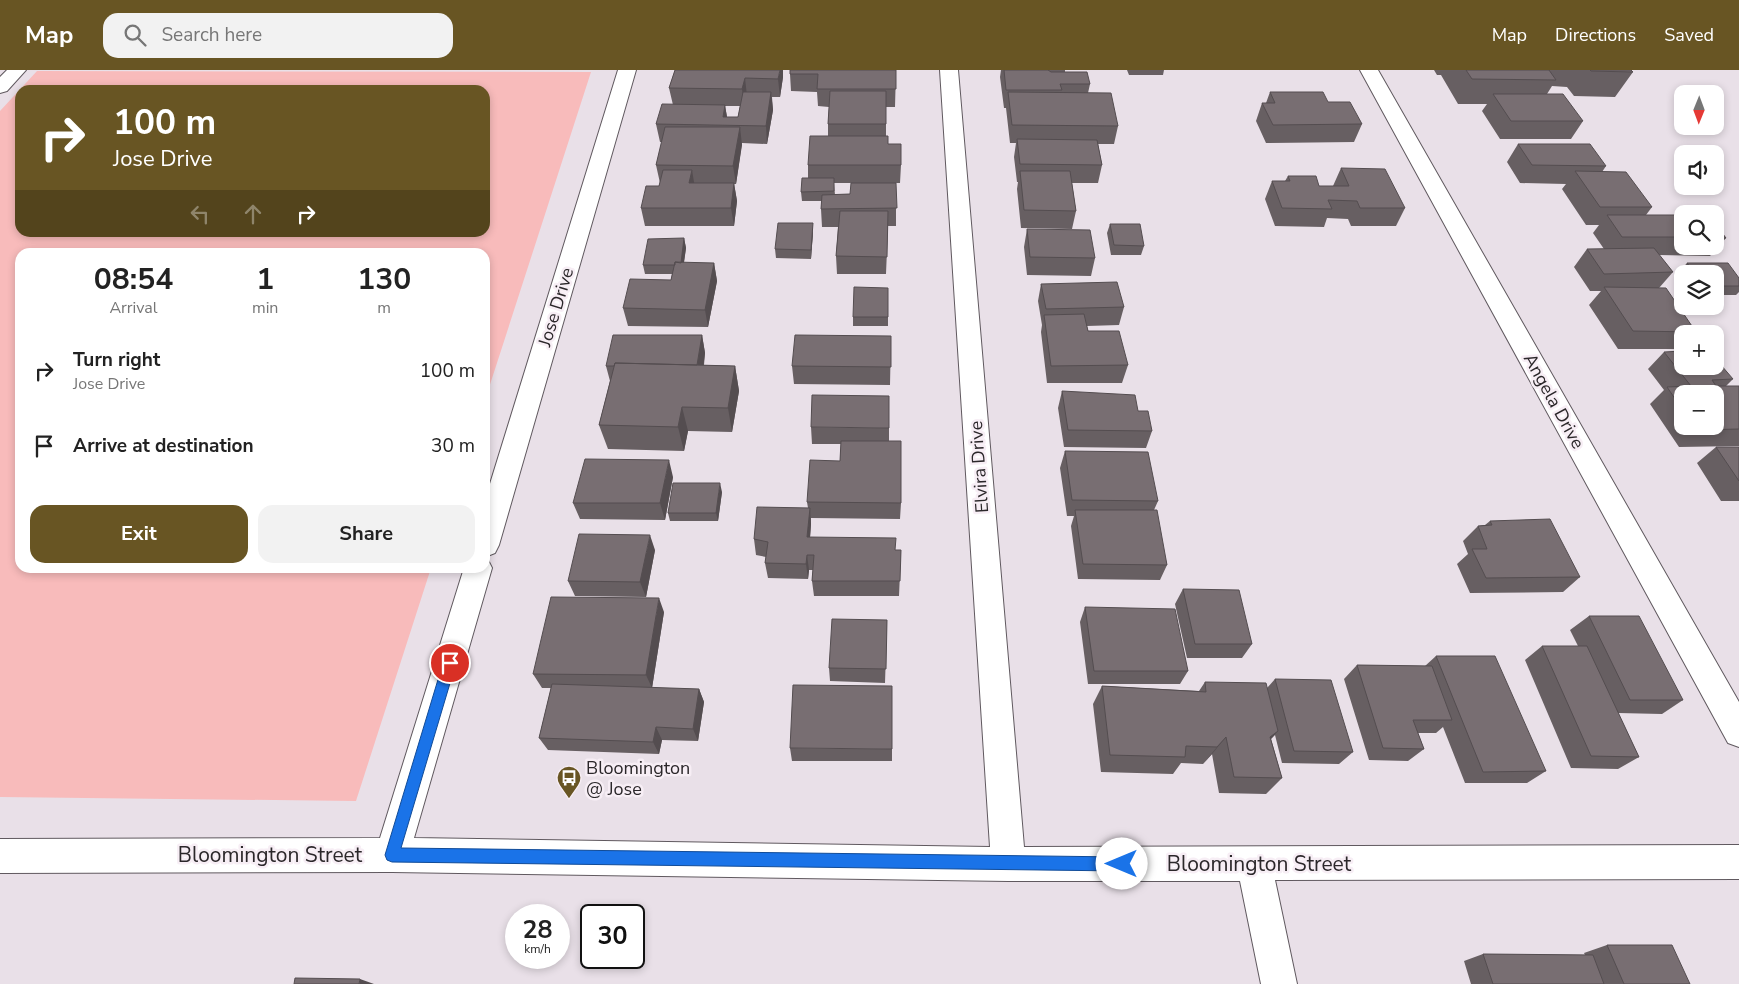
<!DOCTYPE html>
<meta charset="utf-8">
<style>
:root{--surface:#fff;--page:#f2f2f2;--text:#222;--muted:#767676;--accent:#685523}
body{margin:0;font-family:"Nunito Sans",sans-serif;background:var(--page);color:var(--text);height:100vh;display:flex;flex-direction:column;font-size:19px;white-space:nowrap}
*{box-sizing:border-box;margin:0}
p{font-size:16px;color:var(--muted)}
.icon{flex:none;width:28px;height:28px;fill:none;stroke:currentColor;stroke-width:2;stroke-linecap:round;stroke-linejoin:round}
.map{position:relative;flex:1;overflow:hidden}
.side{position:absolute;left:15px;top:178px;width:475px;height:325px;display:flex;flex-direction:column;background:var(--surface);border-radius:15px;box-shadow:0 2px 8px #0003}
.side>*{flex:none}
.hud{position:absolute;left:15px;top:15px;width:475px;height:152px;border-radius:15px;box-shadow:0 2px 8px #0003;background:#685523;color:#fff;overflow:hidden}
.needle{width:32px;rotate:181deg}
.tools{position:absolute;left:1674px;top:15px;display:grid;gap:10px}
.tools a{display:grid;place-items:center;width:50px;height:50px;border-radius:10px;background:var(--surface);box-shadow:0 2px 8px #0003;font-size:25px}
.speed{position:absolute;left:505px;top:834px;display:flex;gap:10px;font-size:25px;font-weight:700;text-align:center}
.speed>*{display:grid;place-content:center;width:65px;height:65px;border-radius:50%;background:var(--surface);box-shadow:0 2px 8px #0003;line-height:1}
.speed small{font-size:12px;font-weight:400}
.speed .limit{border:2px solid #111;border-radius:8px;background:#fff;color:#111}
.pin{position:absolute;display:grid;place-items:center;width:42px;height:42px;color:#fff;margin:-21px;border:2px solid #fff;border-radius:50%;box-shadow:0 1px 5px #0007}
.me{position:absolute;width:55px;margin:-28px;rotate:270deg;stroke-linejoin:round;filter:drop-shadow(0 0 4px #0008)}
.turn{display:flex;align-items:center;gap:18px;height:105px;padding:0 15px;font-size:22px}
.turn .icon{width:65px;height:65px;stroke-width:2.5}
.turn b{display:block;font-size:35px;line-height:42px}
.lanes{display:flex;align-items:center;height:48px;padding:0 15px;background:#0003;justify-content:center;gap:25px;direction:ltr}
.lanes .off{opacity:.35}
.eta{display:flex;justify-content:space-evenly;align-items:center;height:85px;text-align:center}
.eta b{font-size:30px;font-weight:700;line-height:35px}
.button{display:flex;gap:10px;margin-top:auto;padding:10px 15px}
.button a{flex:1;height:58px;border-radius:15px;background:var(--accent);color:#fff;font-size:20px;font-weight:700;line-height:58px;text-align:center}
.button a+a{background:var(--page);color:var(--text)}
ul{padding:0;list-style:none}
li{display:flex;align-items:center;gap:15px;height:75px;padding:0 15px}
li div{flex:1}
li b{display:block;font-size:19px}
li em{font-style:normal}
header{display:flex;align-items:center;gap:30px;box-sizing:border-box;height:70px;padding:0 25px;background:var(--accent);color:#fff}
header strong{font-size:24px}
nav{display:flex;gap:28px;margin-inline-start:auto;font-size:18px}
.search{width:350px;height:45px;background:var(--page);display:flex;align-items:center;gap:12px;box-sizing:border-box;padding:0 18px;border-radius:15px;color:var(--muted);font-size:19px}
.map>svg:first-child{display:block}
.green{fill:#f8bbbb;fill-rule:evenodd}
.lines{fill:none;stroke-linecap:round;stroke-linejoin:round}
.minor-casing{stroke:#60595f;stroke-width:2}
.minor{fill:#fff;fill-rule:evenodd}
.wall{fill:#675f62;fill-rule:evenodd}
.shaded-wall{fill:#544d50}
.building{fill:#786e72;stroke:#544d50}
.route{fill:#1a73e8;stroke:#114b97}
.labels{text-anchor:middle;dominant-baseline:central;stroke-width:5;stroke-linejoin:round;paint-order:stroke}
.street-label{font-size:18px;fill:#2b272a;stroke:#f7eef5}
.poi-label{font-size:18px;fill:#2b272a;stroke:#f7eef5;text-anchor:start}
.near-street-label{font-size:21px;fill:#2b272a;stroke:#f7eef5}
</style>
<header>
<strong>Map</strong>
<div class="search"><svg class="icon" aria-label="search" viewBox="0 0 24 24"><circle cx="10" cy="10" r="6"/><path d="M15 15l6 6"/></svg>Search here</div>
<nav><a>Map</a><a>Directions</a><a>Saved</a></nav>
</header>
<div class="map">
<svg width="1739" height="914" viewBox="0 0 1739 914">
<rect width="100%" height="100%" fill="#e9e0e8"/>
<path class="green" d="M37,1L591,2L485,330V182H20V498H431L356,731L0,727V41ZM20,20H485V162H20Z"/>
<g class="lines">
<defs>
<path id="minor" d="M7,0H26L7,21L0,23V7Z
M618,0H636L499,475L495,483L485,487V430Z
M940,0H958L1024,777L1739,775V809L1275,810L1297,914H1261L1240,811H1008L392,802L0,803V769L380,768L464,498H485V488L488,490L492,498L414,768L990,777Z
M1360,0H1378L1739,632V677L1728,673Z"/>
</defs>
<use href="#minor" class="minor-casing"/>
<use href="#minor" class="minor"/>
</g>
<path class="wall" d="M675,0L783,7L780,27H772L773,40L767,74L742,73L736,114H734L737,131L734,156H645L641,138L659,116L660,113L656,95L662,72H660L656,54L673,35L669,18ZM725,36H740L738,47H727Z
M896,0L895,37H886V66L888,74L901,95L900,113H896V156H888L886,204H837L836,186L838,157H822L821,139L822,131H802L801,122L808,108V95L828,66V54L829,37L818,36L817,22L791,21L790,4ZM834,113H882L850,124L835,125Z
M1001,0H1065V2L1090,14L1088,23L1118,56L1114,74H1098L1102,95L1098,113H1072L1076,141L1072,159L1021,158L1017,119L1018,112H1017L1014,87L1016,73H1010L1006,38H1004L1000,7Z
M1127,0H1164L1163,5H1129Z
M1434,0H1631L1633,2L1615,27L1574,26L1567,17L1552,16L1547,24L1583,51L1571,69H1500L1482,41L1487,34H1458L1441,5H1437Z
M1270,22L1328,32L1362,54L1354,72L1266,73L1256,51L1262,33H1266Z
M1518,74L1606,96L1602,102L1652,137L1646,145H1682V176H1715V154L1726,168L1710,186L1659,185L1673,202L1659,218L1696,262L1694,264H1682V276L1679,279H1618L1589,235L1601,221H1590L1574,197L1587,179H1604L1593,163L1599,155H1586L1562,119L1566,114L1520,113L1507,92Z
M1341,98L1405,138L1396,156H1351L1348,149L1327,148L1324,157L1275,156L1265,129L1272,111H1285L1288,106L1319,116H1333Z
M1110,154L1144,176L1141,185H1111L1107,163Z
M1027,159L1095,188L1091,206L1027,205L1024,177Z
M813,162L811,189L776,188L775,179Z
M684,168L686,178L684,193H714L717,211L708,257L628,256L623,238L671,210L672,204H645L643,195Z
M1687,193L1739,208V222L1736,225H1715V204H1682V207L1679,202Z
M1041,214L1124,237L1119,255L1087,256L1088,261L1128,295L1122,313H1047L1041,262L1042,255L1038,231Z
M888,218V256H853V247Z
M702,265L705,283L704,295L735,296L739,321L732,362L688,361L684,381L608,379L599,355L610,311L606,296Z
M891,266L890,315L794,314L792,296Z
M1664,282L1733,309L1726,316H1739V376L1679,377L1650,334L1664,320L1648,299ZM1682,324L1715,356H1682Z
M1062,321L1138,341L1152,361L1146,378L1064,377L1058,338Z
M811,357L889,358V371L901,433L900,449L811,448V454L810,467L895,480H901L899,526H814L812,511L813,500H809L808,509L768,508L765,493L766,487L756,485L754,469L808,438L807,432L840,391L841,374H812Z
M1716,377H1739V431H1721L1697,393Z
M1065,381L1158,431L1154,440L1167,495L1160,510L1078,509L1071,456L1074,446H1067L1060,398Z
M673,407L665,450L580,449L573,433Z
M722,422L718,451H670L668,443Z
M1490,451L1580,507L1563,522L1470,523L1457,494L1468,484L1463,471L1478,456L1485,455Z
M655,480L646,527L575,526L568,511Z
M1183,519L1252,574L1242,588H1187L1175,534Z
M1085,537L1188,601L1180,614H1088L1080,552Z
M664,542L652,618L699,619L704,632L698,671L662,670L659,684L548,680L539,668L551,618H542L533,604Z
M1589,546L1683,630L1662,644L1618,643L1639,687L1618,699L1571,698L1525,590L1542,576H1578L1570,560Z
M887,550L885,613L830,611L829,598Z
M1436,586L1546,701L1527,713H1465L1443,657L1436,663H1418L1424,679L1408,691L1369,690L1344,609L1357,595L1425,596Z
M1275,609L1353,682L1339,694L1282,693L1275,665L1271,669L1282,708L1266,724L1219,723L1212,684L1203,694L1181,693L1173,704L1101,702L1093,634L1102,616L1199,621L1205,612L1267,618Z
M790,678L892,679V691H792Z
M1607,875L1690,914H1471L1464,891L1483,884L1585,885L1584,883Z"/>
<path class="shaded-wall" d="M780,0H783V7L780,27L778,9Z
M745,8L747,26L744,37L742,19Z
M771,22L773,40L767,74L766,56Z
M725,35L728,53L723,47Z
M740,57L742,75L736,114L733,96Z
M692,100L695,118L689,113Z
M734,113L737,131L734,156L731,138Z
M813,153V162L811,189V180Z
M684,168L686,178L682,204L680,195Z
M714,193L717,211L708,257L705,240Z
M702,265L705,283L701,314L697,297Z
M735,296L739,321L732,362L728,338Z
M682,337L688,361L684,381L678,357Z
M669,390L673,407L665,450L660,433Z
M720,413L722,422L718,451L716,443Z
M810,438L811,454L809,482L807,467Z
M650,465L655,480L646,527L640,512Z
M807,485L809,500L808,509L806,494Z
M659,528L664,542L652,618L646,605Z
M699,619L704,632L698,671L693,659Z
M656,657L662,670L659,684L653,672Z
M1278,661L1262,679L1270,667Z
M1226,667L1212,684L1203,694L1217,677Z
M360,909L374,914H359Z"/>
<path class="building" d="M675,0H780L778,9L745,8L742,19L669,18Z
M790,0H896V19H817L818,4H790Z
M1004,0H1048L1051,2H1087L1090,14H1060L1062,20H1006Z
M1466,0H1549L1556,10L1472,9Z
M1590,0H1631L1633,2L1591,1Z
M830,21H886V54H828Z
M743,22H771L766,56L656,54L662,34L725,35L723,47H738Z
M1008,22L1111,23L1118,56L1012,55Z
M1270,22H1323L1328,32H1350L1362,54L1273,55L1262,33H1275Z
M1493,24H1563L1583,51H1511Z
M665,57H740L733,96L656,95Z
M810,66H888V74H901V95H808Z
M1017,69L1097,70L1102,95L1020,94Z
M1518,74H1590L1606,96L1532,95Z
M1341,98L1385,99L1405,138H1360L1357,131L1328,130L1332,139L1282,138L1272,111H1290L1288,106H1316L1319,116H1349Z
M663,100H692L689,113H734L731,138H641L646,116H659Z
M1020,101H1070L1076,141L1024,140Z
M1575,101L1626,102L1652,137H1600Z
M802,108H834V121L801,122Z
M851,113H896L897,138L821,139L822,125L850,124Z
M840,141H888L887,187L836,186Z
M1607,145H1682V167H1622Z
M778,153H813L811,180L775,179Z
M1110,154H1140L1144,176L1114,175Z
M1715,154L1726,168H1715Z
M1027,159L1090,160L1095,188L1030,187Z
M684,168L681,193L675,192V195H643L648,169Z
M1654,178L1673,202L1604,204L1587,179Z
M675,192L714,193L705,240L623,238L630,209L671,210Z
M1687,193H1728L1739,208V216H1715V204H1695Z
M1117,212L1124,237L1046,239L1041,214Z
M854,217L888,218V247H853Z
M1604,217L1666,218L1696,262L1633,261Z
M1084,244L1088,261H1119L1128,295L1051,296L1044,245Z
M613,265H702L697,295L615,293L614,296H606Z
M795,265L891,266V297L792,296Z
M1682,281V296H1715V288L1733,309L1712,310L1716,316H1739V359L1697,360L1695,356H1715V324H1682V339L1667,317L1691,316L1664,282Z
M615,293L735,296L728,338L682,337L678,357L599,355Z
M1062,321L1135,325L1138,341H1148L1152,361L1068,360Z
M812,325L889,326V358L811,357Z
M841,371H901V433L807,432L810,390L840,391Z
M1716,377H1739V411Z
M1065,381L1148,382L1158,431L1072,430Z
M585,389L669,390L660,433H573Z
M673,413H720L716,443H668Z
M757,437L810,438L807,467L896,468L895,480H901L900,511H812L814,485H807L806,494L765,493L768,472L754,469Z
M1075,440H1157L1167,495L1083,494Z
M1550,449L1580,507L1486,508L1472,479H1487L1478,456L1492,455L1490,451Z
M579,464L650,465L640,512L568,511Z
M1183,519L1239,520L1252,574H1195Z
M551,527L659,528L646,605L533,604Z
M1085,537L1175,539L1188,601H1094Z
M1589,546H1639L1683,630H1630Z
M832,549L887,550L886,599L829,598Z
M1542,576H1587L1639,687L1591,686Z
M1436,586H1495L1546,701L1483,702Z
M1357,595L1432,596L1452,650H1413L1424,679L1383,678Z
M1275,609L1331,610L1353,682L1294,681Z
M1205,612L1266,613L1278,661L1270,667L1282,708L1234,707L1226,667L1217,677L1186,676L1185,687L1110,685L1102,616L1206,622Z
M552,614L699,619L693,659L656,657L653,672L539,668Z
M793,615L892,616V679L790,678Z
M1607,875H1672L1690,914H1624Z
M1483,884L1593,885L1604,914H1493Z
M295,908L360,909L359,914H294Z"/>
<path class="route" d="M450,588L454,589L456,593L401,778L1122,787L1127,789L1129,794L1127,799L1122,801L392,792L387,790L385,785L443,593L445,589Z"/>
<defs>
<symbol id="bus-pin" viewBox="-11 -11 22 30"><path d="M0 17L-7.5 6A9.5 9.5 0 1 1 7.5 6Z" fill="#685523" stroke="#f7eef5"/><path d="M-5-6H5V4H4V6H2V4H-2V6H-4V4H-5ZM-3.5-4V0h7V-4ZM-3.5 1.2v1.5H-2V1.2ZM2 1.2v1.5H3.5V1.2Z" fill="#fff"/></symbol>
</defs>
<g fill-rule="evenodd">
<use href="#bus-pin" x="555" y="694" width="28" height="38"/>
</g>
<g class="labels">
<g class="street-label">
<text transform="translate(556 237) rotate(-73)">Jose Drive</text>
<text transform="translate(1554 331) rotate(61)">Angela Drive</text>
<text transform="translate(979 397) rotate(-94)">Elvira Drive</text>
</g>
<g class="poi-label">
<text x="586" y="698">Bloomington<tspan x="586" dy="21">@ Jose</tspan></text>
</g>
<g class="near-street-label">
<text x="270" y="785">Bloomington Street</text>
<text x="1259" y="794">Bloomington Street</text>
</g>
</g>
</svg>
<div class="tools">
<a><svg class="needle" viewBox="-14 -14 28 28"><path d="M0-13l5 13h-10z" fill="#e53935"/><path d="M0 13l5-13h-10z" fill="#767676"/></svg></a>
<a><svg class="icon" aria-label="sound" viewBox="0 0 24 24"><path d="M4 9h4l5-4v14l-5-4H4zM17 9q2 3 0 6"/></svg></a>
<a><svg class="icon" aria-label="search" viewBox="0 0 24 24"><circle cx="10" cy="10" r="6"/><path d="M15 15l6 6"/></svg></a>
<a><svg class="icon" aria-label="layers" viewBox="0 0 24 24"><path d="M12 4l9 5-9 5-9-5zM3 14l9 5 9-5"/></svg></a>
<a>+</a>
<a>−</a>
</div>
<div class="speed"><div>28<small>km/h</small></div><div class="limit">30</div></div>
<div class="pin" style="left:450px;top:593px;background:#d93025"><svg class="icon" aria-label="arrive" viewBox="0 0 24 24"><path d="M6 21V4h12l-3 4 3 4H6"/></svg></div>
<svg class="me" style="left:1122px;top:794px" viewBox="-20 -20 40 40"><circle r="19" fill="#fff"/><path d="M0-13L10 11 0 6-10 11z" fill="#1a73e8"/></svg>
<div class="hud">
<div class="turn"><svg class="icon" aria-label="right" viewBox="0 0 24 24"><path d="M7 20v-9h11M14 6l5 5-5 5"/></svg><div><b>100 m</b>Jose Drive</div></div>
<div class="lanes"><svg class="icon off" aria-label="left" viewBox="0 0 24 24"><path d="M17 20v-9H6M10 6l-5 5 5 5"/></svg><svg class="icon off" aria-label="ahead" viewBox="0 0 24 24"><path d="M12 20V5M6 11l6-6 6 6"/></svg><svg class="icon" aria-label="right" viewBox="0 0 24 24"><path d="M7 20v-9h11M14 6l5 5-5 5"/></svg></div>
</div>
<section class="side">
<div class="eta">
<div><b>08:54</b><p>Arrival</p></div>
<div><b>1</b><p>min</p></div>
<div><b>130</b><p>m</p></div>
</div>
<ul>
<li><svg class="icon" aria-label="right" viewBox="0 0 24 24"><path d="M7 20v-9h11M14 6l5 5-5 5"/></svg><div><b>Turn right</b><p>Jose Drive</p></div><em>100 m</em></li>
<li><svg class="icon" aria-label="arrive" viewBox="0 0 24 24"><path d="M6 21V4h12l-3 4 3 4H6"/></svg><div><b>Arrive at destination</b></div><em>30 m</em></li>
</ul>
<div class="button"><a>Exit</a><a>Share</a></div>
</section>
</div>
